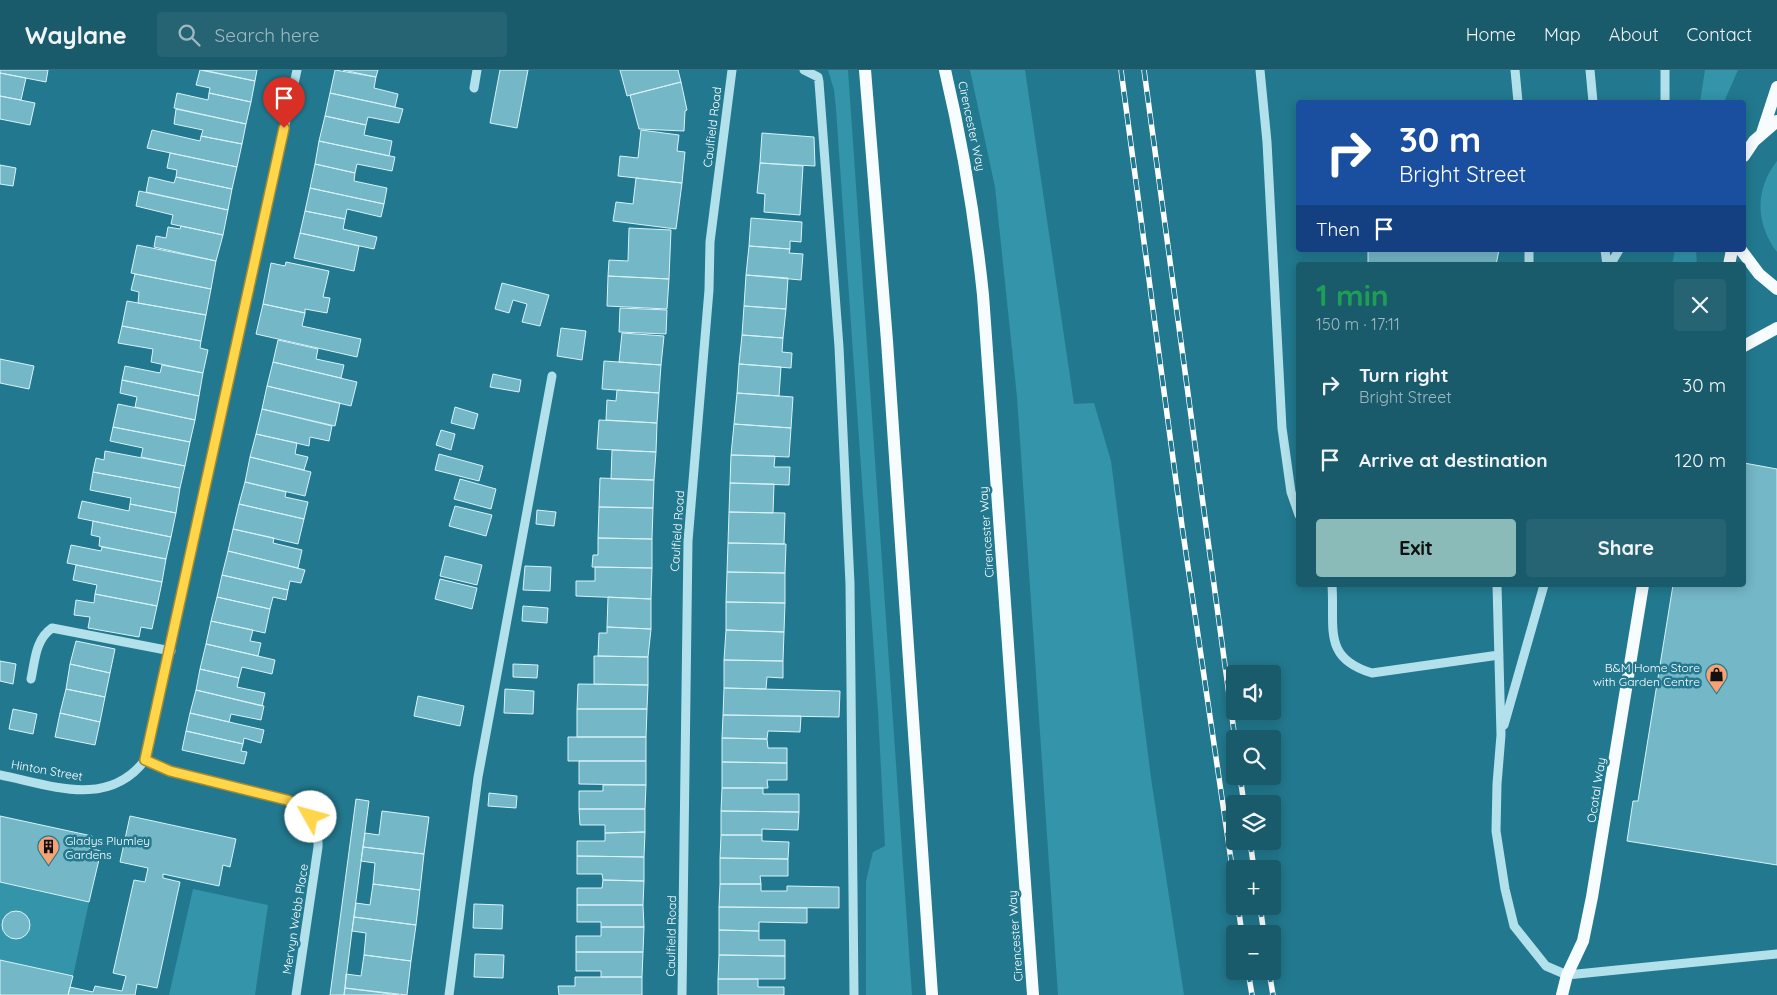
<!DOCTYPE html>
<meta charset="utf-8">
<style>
:root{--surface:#1a5b6b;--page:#276473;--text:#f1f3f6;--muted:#9fb9c1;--line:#38707e;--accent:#8bbbb9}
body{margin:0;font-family:Quicksand,sans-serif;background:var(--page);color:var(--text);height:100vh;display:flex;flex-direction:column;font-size:19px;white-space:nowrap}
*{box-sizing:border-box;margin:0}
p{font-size:16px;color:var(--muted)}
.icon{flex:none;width:28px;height:28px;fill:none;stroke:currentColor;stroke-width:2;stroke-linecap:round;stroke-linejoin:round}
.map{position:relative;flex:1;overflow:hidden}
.drawer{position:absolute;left:1296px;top:192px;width:450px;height:325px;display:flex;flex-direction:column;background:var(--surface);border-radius:5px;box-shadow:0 2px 12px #0003}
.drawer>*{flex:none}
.hud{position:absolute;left:1296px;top:30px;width:450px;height:152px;border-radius:5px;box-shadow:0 2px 12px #0003;background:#1a4fa0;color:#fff;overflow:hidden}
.controls{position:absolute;left:1226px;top:595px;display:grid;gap:10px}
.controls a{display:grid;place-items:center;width:55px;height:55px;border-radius:5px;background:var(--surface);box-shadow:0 2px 12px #0003;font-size:25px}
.pin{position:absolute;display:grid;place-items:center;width:42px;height:42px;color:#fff;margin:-51px -21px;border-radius:50% 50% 50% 0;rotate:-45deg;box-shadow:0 0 5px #0007}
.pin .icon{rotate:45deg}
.me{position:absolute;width:55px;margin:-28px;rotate:308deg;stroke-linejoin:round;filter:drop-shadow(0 0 4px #0008)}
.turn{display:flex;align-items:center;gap:18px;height:105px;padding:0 20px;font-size:22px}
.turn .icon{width:65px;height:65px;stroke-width:2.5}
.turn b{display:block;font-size:35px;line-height:42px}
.then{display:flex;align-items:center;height:48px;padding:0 20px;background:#0003;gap:10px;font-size:19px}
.round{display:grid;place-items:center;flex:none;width:52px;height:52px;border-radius:5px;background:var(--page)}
.headline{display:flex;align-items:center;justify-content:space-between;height:85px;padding:0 20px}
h1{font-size:30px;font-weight:700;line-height:38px;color:#1e9e55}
.cta{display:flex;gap:10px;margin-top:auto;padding:10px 20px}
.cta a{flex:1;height:58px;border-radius:5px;background:var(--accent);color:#111;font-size:20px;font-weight:700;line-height:58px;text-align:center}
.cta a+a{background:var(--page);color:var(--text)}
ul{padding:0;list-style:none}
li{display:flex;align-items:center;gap:15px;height:75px;padding:0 20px}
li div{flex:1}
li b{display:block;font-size:19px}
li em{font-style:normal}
header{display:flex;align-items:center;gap:30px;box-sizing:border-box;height:70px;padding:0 25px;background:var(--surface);border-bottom:1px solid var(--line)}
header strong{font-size:24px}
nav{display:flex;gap:28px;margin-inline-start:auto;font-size:18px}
.search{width:350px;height:45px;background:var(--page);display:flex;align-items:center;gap:12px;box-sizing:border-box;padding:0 18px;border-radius:5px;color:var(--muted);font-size:19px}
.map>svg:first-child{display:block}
.green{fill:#3394aa}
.building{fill:#74b7c7;stroke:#d7f3f9}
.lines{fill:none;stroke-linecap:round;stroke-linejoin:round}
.minor{stroke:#b2e1ec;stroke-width:9}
.major{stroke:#f7fdff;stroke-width:12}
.rail-casing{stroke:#fff;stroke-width:5.5}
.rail{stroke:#22798f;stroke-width:4;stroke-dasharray:11;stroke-linecap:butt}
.route-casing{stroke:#a68a30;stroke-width:12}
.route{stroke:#ffd54a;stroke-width:9}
.labels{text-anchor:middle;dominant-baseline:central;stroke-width:5;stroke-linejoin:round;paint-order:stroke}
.street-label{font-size:12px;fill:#fff;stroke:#22798f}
.poi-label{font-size:12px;fill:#fff;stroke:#22798f;text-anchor:end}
</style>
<header>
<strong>Waylane</strong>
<div class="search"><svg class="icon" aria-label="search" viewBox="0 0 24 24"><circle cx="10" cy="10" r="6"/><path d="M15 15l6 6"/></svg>Search here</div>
<nav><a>Home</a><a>Map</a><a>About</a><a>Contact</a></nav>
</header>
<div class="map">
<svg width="1777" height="925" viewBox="0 0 1777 925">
<rect width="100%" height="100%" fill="#22798f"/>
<path class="green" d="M828,0H848L912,925H866V811L873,782L885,776L878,641L836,39L834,20Z
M970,0H1025L1074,334L1094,333L1111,391L1151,708L1184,925H1058L1017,327L995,117Z
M1705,0H1738L1724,32H1700Z
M1777,91V182C1755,153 1755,119 1777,91Z
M1675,180H1696L1697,195H1672Z
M0,812L89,832L73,906L0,890Z
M193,819L268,835L255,925H169Z"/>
<path class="building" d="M0,0H48L46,12L0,3Z
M200,0L255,11L251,32L209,23L210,18L196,15Z
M203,0H257L255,11Z
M335,0L376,7L374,18L398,24L395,37L330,23Z
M343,0H378L376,7Z
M500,0H528L517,58L490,53Z
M620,0H678L681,12L627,26Z
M0,3L26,8L21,30L0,26Z
M681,12L687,40L685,41L684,61L639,59L630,25Z
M177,23L208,30L209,23L251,32L246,54L174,38Z
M330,23L403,39L399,53L368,47L366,55L325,46Z
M0,26L35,33L30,55L0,49Z
M176,39L246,54L242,74L201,66L203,60L174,54Z
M325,46L366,55L364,65L392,71L389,86L319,71Z
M152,60L200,71L201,66L242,74L237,97L147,78Z
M641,60L679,65L677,81L685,82L682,113L618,106L620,86L638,88Z
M762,63L814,67L815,96L760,93Z
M319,71L395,87L392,101L357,94L355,103L315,94Z
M170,83L237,97L232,119L176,107L177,100L167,98Z
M760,93L803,96L800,145L764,142L765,124L757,123Z
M315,94L355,103L354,111L387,118L384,134L310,118Z
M0,95L16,98L13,116L0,114Z
M149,107L174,113L176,107L232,119L228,140L146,122Z
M636,108L682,113L676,159L613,151L616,132L633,134Z
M310,118L384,134L381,147L347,139L345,149L305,141Z
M139,121L228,140L223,165L171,154L173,145L136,136Z
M305,141L345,149L343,159L377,167L374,179L300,163Z
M751,148L802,152L801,172L790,171V179L749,176Z
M181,156L223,165L216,191L154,177L156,166L166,168L168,157L180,159Z
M629,158L671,160L669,209L608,206L609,190L628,191Z
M300,163L359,176L354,201L294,188Z
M137,175L216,191L211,219L131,203Z
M749,176L790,179L789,183L803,184L801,210L746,205Z
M1368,180H1499L1496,195H1368Z
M286,192L329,201L323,227L330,228L327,243L305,239V243L263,234L271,193L285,196Z
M135,204L211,219L206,245L138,233L139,222L131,220Z
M746,205L788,208L786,239L744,236Z
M608,206L669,209L667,239L607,236Z
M502,213L549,225L540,256L522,252L527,234L513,230L509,243L495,239Z
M127,231L206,245L201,271L122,256Z
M263,234L305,243L302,256L361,269L357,287L256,264Z
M744,236L786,239L783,268L742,265Z
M620,238L667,240L666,264L619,262Z
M122,256L201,271L200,278L208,280L203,303L151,292L153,279L118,273Z
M561,258L586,261L582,290L557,286Z
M622,263L664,266L661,295L619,292Z
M742,265L783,268L782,282L792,283L791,298L739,294Z
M278,270L318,279L316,289L344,295L341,308L273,292Z
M0,289L34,296L29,319L0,313Z
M604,291L661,295L659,323L602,319Z
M273,292L357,312L351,336L267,316Z
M739,294L781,297L779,326L737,323Z
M162,295L203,303L199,326L122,310L125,296L160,303Z
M493,304L521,310L519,322L490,317Z
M122,310L199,326L195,350L135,337L137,327L120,323Z
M267,316L340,333L335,356L262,339Z
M617,320L659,323L657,353L606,350L607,330L616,331Z
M737,323L793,327L791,358L734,354Z
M118,334L195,350L190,372L113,357Z
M455,337L478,344L474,359L451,353Z
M262,339L332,356L329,371L310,367L309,376L256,364Z
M599,350L657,353L656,382L597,379Z
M734,354L791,358L789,387L731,385Z
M113,357L190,372L185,396L141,387L143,378L110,371Z
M441,360L455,364L451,380L436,375Z
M256,364L297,373L295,384L308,387L304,400L250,387Z
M612,380L656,382L654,410L611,409Z
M105,381L185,396L180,418L93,402L96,388L104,390Z
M439,384L483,396L479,411L435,400Z
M731,385L775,386L774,397H790L789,415L730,413Z
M250,387L311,402L305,426L245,412Z
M1744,393L1777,399V795L1627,771L1633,731H1638L1673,515H1744Z
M93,402L180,418L176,443L130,434L131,428L90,420Z
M600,408L654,410L653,438L599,437Z
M460,409L496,419L491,439L454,429Z
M245,412L286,422L285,427L308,432L304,449L239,434Z
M730,413L774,414L773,443L729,442Z
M82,431L129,441L130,434L176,443L171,467L78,448Z
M239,434L304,449L298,474L233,459Z
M455,436L492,445L486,466L449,456Z
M599,437L653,438L652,469L598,468Z
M537,440L556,442L554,456L536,454Z
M729,442L785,443L784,474L728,473Z
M93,451L171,467L166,489L99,476L100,467L91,465Z
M233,459L274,468L273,473L302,480L298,498L228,481Z
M598,468L652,469V498L592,497L593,485H598Z
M728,473L786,474L785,503L727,502Z
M71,475L101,481L102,477L166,489L162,512L67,493Z
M228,481L305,500L301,513L290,511L288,520L222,505Z
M445,486L482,495L477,515L440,506Z
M76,495L162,512L157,536L95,524L97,515L73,510Z
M525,496L551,497L550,521L523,520Z
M595,497L652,498L651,529L576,526V511H595Z
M727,502L785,503V533L726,532Z
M222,505L288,520L286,530L273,527L270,539L217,527Z
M440,509L477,518L472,539L435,529Z
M95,524L157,536L152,559L141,557L139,567L88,558L90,547L74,545L76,530L94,533Z
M217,527L270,539L265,563L211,551Z
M608,527L651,529V559L607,557Z
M726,532L785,533L784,562L726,560Z
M523,536L548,538L547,553L522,551Z
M211,551L253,560L250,571L261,573L258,586L206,574Z
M607,557L651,559L648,587L598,586L599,563H607Z
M726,560L784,562L783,591L724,590Z
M76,571L115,579L110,603L70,594Z
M206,574L275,590L272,604L242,597L239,608L200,599Z
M594,586L648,587V615L594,614Z
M724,590L783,591V608L767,607L766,619L724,618Z
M0,591L16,594L13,614L0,611Z
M70,594L110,603L105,627L66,619Z
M513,594L538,595L537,608L513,607Z
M200,599L239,608L237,617L265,623L262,636L196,620Z
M578,614L648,615L647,639H577Z
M724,618L840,621L839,647L723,645Z
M66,619L105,627L100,652L60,643Z
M505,619L534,621L533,644L504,643Z
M196,620L264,636L261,650L231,644L229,652L190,643Z
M418,626L464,636L460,656L414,646Z
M13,639L37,644L33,664L9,659Z
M577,639H647L646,667H577Z
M60,643L100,652L95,675L55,667Z
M190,643L264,660L261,673L244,668L243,674L186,661Z
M723,645L801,646L800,662L768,661L767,669L722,668Z
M186,661L243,674L241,681L247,682L244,694L182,680Z
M568,667H646V691H568Z
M722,668L767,669L768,678H787V693L722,692Z
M579,691H646V715L579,714Z
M722,692L787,693V710H767L768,718H722Z
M603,715H646L645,739H579V721H603Z
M722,718H763V724H799V742L721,741Z
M489,723L517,726L516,738L488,736Z
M356,729L369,731L352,861L344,925H330Z
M579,739H645V762L605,763V755H580Z
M382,741L429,747L424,784L363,777L365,763L379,765Z
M721,741L799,742L798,760L762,759V765H721Z
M0,746L92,766L89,778L101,781L89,832L0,812Z
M130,746L236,769L230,797L223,795L219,816L163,804V808L180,812L157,918L137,914L135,925H68L70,917L93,922L95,916L122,921L126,906L113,903L134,810L145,812L148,798L120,792Z
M645,762L644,787L577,786V771H605V763Z
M721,765H762V771L789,772L788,789L720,788Z
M363,777L424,784L420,820L373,814L375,793L361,791Z
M577,786L644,787V811L603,810L602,804H577Z
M720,788L788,789V806H760L761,814H720Z
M603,810L644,811L643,835H577V818H602Z
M373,814L420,820L416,855L354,847L356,833L370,835Z
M720,814H761V821H787V816L839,817V838L719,837Z
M474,834L503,835L502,859L473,858Z
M577,835H643L644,857H601V852H577Z
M719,837L807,838V853L759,852V861L719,860Z
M2 855a14 14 0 1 1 28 0a14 14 0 1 1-28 0Z
M354,847L416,855L411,891L364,885L366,863L352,861Z
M601,857H644L643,882H576V866H601Z
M719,860L759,861V870H785V886L719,885Z
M576,882H643L642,907H601V901H576Z
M475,884L504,885L503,908L474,907Z
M364,885L411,891L407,925L345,918L346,904L361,906Z
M719,885L785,886V909H718Z
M0,890L73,906L68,925H0Z
M575,907H642V925H559L558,916H575Z
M718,909H758V917H784V925H718Z
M345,918L399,925H344Z"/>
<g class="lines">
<path class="minor" d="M804,0L818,7L819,12L839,277L850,514L854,925
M1260,0L1267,72L1282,358L1291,422L1299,445
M1515,0L1518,32
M1590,0L1593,32
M1665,0V32
M474,18L477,0
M1529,180V195
M1605,180L1607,195
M1610,195L1619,180
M1332,515C1335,558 1322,588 1372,603L1499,585
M1497,515L1501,665L1497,714L1496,761L1505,819L1514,856L1546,896L1567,905L1777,884
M31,609C35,591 35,570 52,558L171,581
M1504,655L1544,515
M145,690L170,701L287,730C309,737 319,754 318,777L296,925
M0,705C50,715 108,739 145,690L297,0
M449,925L478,707L552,306
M682,925L688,471L709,220L710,172L732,0"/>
<path class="major" d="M865,0L887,271L932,925
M945,0C963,76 975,148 983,225L1033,925
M1762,63L1777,17
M1744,86L1754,71L1777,51
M1741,180L1759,204L1777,219
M1729,195L1732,180
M1744,276L1777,258
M1562,925L1567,905L1583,871L1592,827L1643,515"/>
<defs>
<path id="rail" d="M1121,0L1182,456L1235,817
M1144,0L1235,669
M1240,706L1244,734
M1250,771L1254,799
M1238,836L1242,864
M1260,836L1264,864
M1248,901L1252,925
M1269,901L1273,925"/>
</defs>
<use href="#rail" class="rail-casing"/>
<use href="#rail" class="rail"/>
</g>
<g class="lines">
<defs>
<path id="route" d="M284,58L145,690L170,701L287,730L301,736L311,747"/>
</defs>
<use href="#route" class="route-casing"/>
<use href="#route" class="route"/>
</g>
<defs>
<symbol id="shop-pin" viewBox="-11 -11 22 30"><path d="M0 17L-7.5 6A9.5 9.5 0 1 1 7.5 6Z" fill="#f8a274" stroke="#22798f"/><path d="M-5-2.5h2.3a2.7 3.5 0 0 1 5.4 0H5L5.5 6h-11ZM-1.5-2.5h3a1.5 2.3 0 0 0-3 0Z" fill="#111"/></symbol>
<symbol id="building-pin" viewBox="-11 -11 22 30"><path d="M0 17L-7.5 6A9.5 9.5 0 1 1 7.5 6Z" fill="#f8a274" stroke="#22798f"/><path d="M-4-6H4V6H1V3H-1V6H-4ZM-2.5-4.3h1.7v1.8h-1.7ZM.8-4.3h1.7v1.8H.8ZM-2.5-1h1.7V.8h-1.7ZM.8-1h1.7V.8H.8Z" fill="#111"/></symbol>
</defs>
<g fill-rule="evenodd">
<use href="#shop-pin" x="1704" y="592" width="25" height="34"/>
<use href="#building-pin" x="36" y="764" width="25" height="34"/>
</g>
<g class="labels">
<g class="street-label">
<text transform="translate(972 56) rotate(78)">Cirencester Way</text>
<text transform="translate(712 57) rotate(-83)">Caulfield Road</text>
<text transform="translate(677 461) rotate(-86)">Caulfield Road</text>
<text transform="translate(986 462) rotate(-94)">Cirencester Way</text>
<text transform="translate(47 700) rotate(10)">Hinton Street</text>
<text transform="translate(1596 720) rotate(-81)">Ocotal Way</text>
<text transform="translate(295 849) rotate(-81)">Mervyn Webb Place</text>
<text transform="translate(671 866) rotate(-89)">Caulfield Road</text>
<text transform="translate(1015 866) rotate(-94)">Cirencester Way</text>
</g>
<g class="poi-label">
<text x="1700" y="597">B&amp;M Home Store<tspan x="1700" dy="14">with Garden Centre</tspan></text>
<text x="65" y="770" text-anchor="start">Gladys Plumley<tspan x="65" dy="14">Gardens</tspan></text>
</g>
</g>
</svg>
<div class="controls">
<a><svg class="icon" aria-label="sound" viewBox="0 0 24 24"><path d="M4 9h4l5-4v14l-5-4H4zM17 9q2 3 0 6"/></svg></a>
<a><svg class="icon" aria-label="search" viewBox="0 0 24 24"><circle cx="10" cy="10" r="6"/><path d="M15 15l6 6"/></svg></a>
<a><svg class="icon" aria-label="layers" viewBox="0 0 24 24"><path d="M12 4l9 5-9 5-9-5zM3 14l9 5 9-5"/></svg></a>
<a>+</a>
<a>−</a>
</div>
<div class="pin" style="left:284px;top:58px;background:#d93025"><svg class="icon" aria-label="arrive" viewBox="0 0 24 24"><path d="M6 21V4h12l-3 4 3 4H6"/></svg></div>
<svg class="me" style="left:311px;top:747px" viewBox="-20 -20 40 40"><circle r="19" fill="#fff"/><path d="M0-13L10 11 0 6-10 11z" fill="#ffd54a"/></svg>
<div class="hud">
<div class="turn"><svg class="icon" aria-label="right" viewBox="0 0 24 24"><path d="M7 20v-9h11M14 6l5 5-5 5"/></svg><div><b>30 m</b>Bright Street</div></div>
<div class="then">Then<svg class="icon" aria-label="arrive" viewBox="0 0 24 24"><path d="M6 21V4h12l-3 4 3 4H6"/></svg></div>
</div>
<section class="drawer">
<div class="headline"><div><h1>1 min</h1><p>150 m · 17:11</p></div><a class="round"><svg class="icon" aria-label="close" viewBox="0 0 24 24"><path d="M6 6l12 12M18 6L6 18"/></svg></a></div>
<ul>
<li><svg class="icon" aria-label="right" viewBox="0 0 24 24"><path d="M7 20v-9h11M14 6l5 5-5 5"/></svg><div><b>Turn right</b><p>Bright Street</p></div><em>30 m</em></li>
<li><svg class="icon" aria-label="arrive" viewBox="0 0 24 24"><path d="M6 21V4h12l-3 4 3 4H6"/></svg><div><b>Arrive at destination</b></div><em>120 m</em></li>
</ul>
<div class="cta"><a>Exit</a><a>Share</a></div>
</section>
</div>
